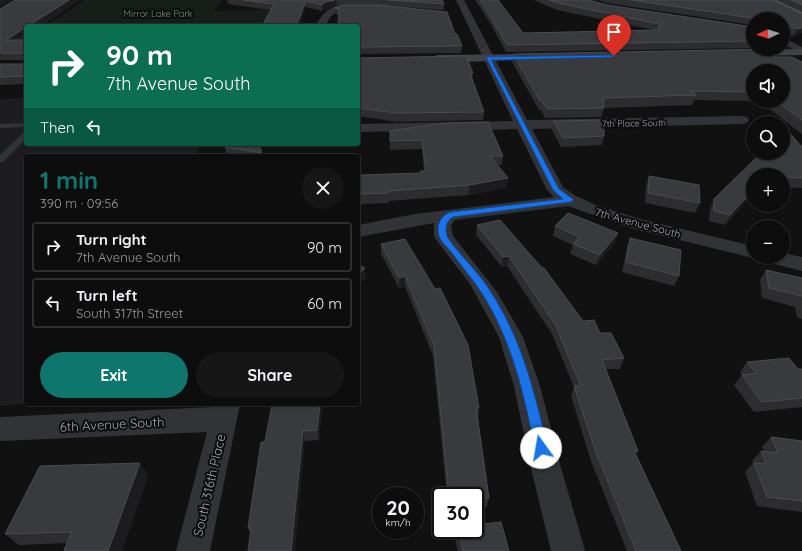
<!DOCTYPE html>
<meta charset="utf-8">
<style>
:root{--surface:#0d0d0e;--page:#161617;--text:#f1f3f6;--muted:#9a9c9e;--line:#2d2d2e;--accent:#0f766e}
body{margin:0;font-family:Quicksand,sans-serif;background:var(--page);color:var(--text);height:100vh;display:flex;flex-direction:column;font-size:15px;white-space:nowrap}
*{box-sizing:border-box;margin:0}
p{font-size:13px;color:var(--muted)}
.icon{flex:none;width:22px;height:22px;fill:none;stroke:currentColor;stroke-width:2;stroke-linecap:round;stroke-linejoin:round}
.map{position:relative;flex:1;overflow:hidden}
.side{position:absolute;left:24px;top:154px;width:336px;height:252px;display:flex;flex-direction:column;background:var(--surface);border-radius:4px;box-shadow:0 1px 3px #0004,0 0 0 1px var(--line)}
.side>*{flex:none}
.top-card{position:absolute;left:24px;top:24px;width:336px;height:122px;border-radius:4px;box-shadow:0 1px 3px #0004,0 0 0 1px var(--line);background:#0b6e4f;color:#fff;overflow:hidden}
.needle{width:26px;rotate:267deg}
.controls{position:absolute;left:746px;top:12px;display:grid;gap:8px}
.controls a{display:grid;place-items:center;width:44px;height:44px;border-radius:50%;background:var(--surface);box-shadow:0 1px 3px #0004,0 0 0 1px var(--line);font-size:20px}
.speed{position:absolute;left:372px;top:487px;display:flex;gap:8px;font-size:20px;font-weight:700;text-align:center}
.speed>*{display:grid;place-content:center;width:52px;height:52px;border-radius:50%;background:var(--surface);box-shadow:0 1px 3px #0004,0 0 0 1px var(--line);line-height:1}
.speed small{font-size:10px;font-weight:400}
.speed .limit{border:2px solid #111;border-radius:6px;background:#fff;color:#111}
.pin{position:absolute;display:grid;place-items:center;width:34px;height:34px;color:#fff;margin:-41px -17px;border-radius:50% 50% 50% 0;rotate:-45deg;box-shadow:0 0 4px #0007}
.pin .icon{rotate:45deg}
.me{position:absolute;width:44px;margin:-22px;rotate:347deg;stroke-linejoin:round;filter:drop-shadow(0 0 3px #0008)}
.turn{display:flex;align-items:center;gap:14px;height:84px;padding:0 16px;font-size:18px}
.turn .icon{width:52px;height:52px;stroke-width:2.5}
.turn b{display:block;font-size:28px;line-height:34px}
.then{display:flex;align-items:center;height:38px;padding:0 16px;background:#0003;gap:8px;font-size:15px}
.round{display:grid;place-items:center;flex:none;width:42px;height:42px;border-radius:21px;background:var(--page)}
.summary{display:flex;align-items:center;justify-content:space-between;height:68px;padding:0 16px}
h1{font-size:24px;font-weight:800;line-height:30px;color:var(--accent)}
.action{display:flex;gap:8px;margin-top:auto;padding:8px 16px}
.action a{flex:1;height:46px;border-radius:24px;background:var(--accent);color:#fff;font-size:16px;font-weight:800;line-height:46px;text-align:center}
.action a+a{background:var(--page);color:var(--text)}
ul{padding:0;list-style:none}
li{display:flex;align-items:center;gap:12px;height:50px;margin:0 8px 6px;padding:0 8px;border:2px solid var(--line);border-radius:4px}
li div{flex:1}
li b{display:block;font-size:15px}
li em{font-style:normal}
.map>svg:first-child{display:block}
.built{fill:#1d1d1f}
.green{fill:#171d18}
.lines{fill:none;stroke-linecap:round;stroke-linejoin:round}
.lane{fill:#323337;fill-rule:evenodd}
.street{fill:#323337;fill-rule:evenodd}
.secondary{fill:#404247;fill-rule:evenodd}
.primary{fill:#4e5056;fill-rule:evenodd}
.wall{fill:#2d2d30;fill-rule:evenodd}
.shaded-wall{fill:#1c1c1e}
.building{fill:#393a3e;stroke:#4a4b50}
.route{fill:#1a73e8;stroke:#114b97}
.labels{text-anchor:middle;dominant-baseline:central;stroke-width:4;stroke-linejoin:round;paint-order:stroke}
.far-park-label{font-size:9px;fill:#7a9d7d;stroke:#0c0c0d}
.far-street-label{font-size:9px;fill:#a2a7b2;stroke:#0c0c0d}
.street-label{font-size:11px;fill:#a2a7b2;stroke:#0c0c0d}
.near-street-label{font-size:13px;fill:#a2a7b2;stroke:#0c0c0d}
</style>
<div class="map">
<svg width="802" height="551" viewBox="0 0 802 551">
<rect width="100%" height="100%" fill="#111112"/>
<path class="built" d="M26,98V144H201L195,156H26V404H28L0,406V99Z"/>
<path class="green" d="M84,0H222L214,11L270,10L262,26H46Z"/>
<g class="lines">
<path class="lane" d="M26,123V127L0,128V124Z
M23,133H26V139L3,162H0V155Z"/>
<path class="street" d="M456,0H464L527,120L742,116L747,117L749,120L747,123L742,124L532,129L563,187L576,196L598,206L644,220L753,246V257H758L753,258L631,228L568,206L455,220L451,225L453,236L497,292L523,337L540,386L560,464L585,551H551L530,464L514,386L499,337L470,284L434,237V223L358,237V225L415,214L554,197L547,190L517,129L358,132V124L513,121Z
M363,3L367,6L366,8C348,12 334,4 326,26H316C326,4 341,4 363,3Z
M783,37L802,47V54L783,44Z
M783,253L802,257V271L766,262L763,257H783Z
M214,404H240L210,551H176L207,432L0,441V417L213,407Z"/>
<path class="secondary" d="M802,49V55L745,56L741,55L739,53L741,51L745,50Z
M543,54L547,55L549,57L547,59L437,63L433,61L431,59L433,57L437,55Z"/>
<path class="primary" d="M770,0H781L802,9V16Z"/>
</g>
<path class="wall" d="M80,0L41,26H26V36L20,40H26V84L0,85V64H24V60H0V9Z
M227,0H442L444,4V10L391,6L455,34L462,46L461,53L358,54V26L338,15L335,14L334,8L344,5L337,6L326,9L322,11L306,7L271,10L228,4Z
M475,0H498L523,33L654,30L557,10L534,0H589L607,5L753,27V48L506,52L489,21Z
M597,0H773L802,14V33L794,36L783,32V19H753V25L607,3Z
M776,0H802V12Z
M513,54L776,57L802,62V134L763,104L750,101L694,100L692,105L604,108L601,117L545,118L541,110H539L512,62ZM753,71L783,101H753Z
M358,58L473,73L472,81L484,112L483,120L396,122L358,116Z
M553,121L604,136L602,145L561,147L552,130Z
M785,128L802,147V188L783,187V175H753V194L725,225L709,221L710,209L714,199L761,153H783V131Z
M390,131L503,156L502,165H497L508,178L506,188L468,195L389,201V203L360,204L359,194L420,173V171H424L422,149L390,150Z
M224,144H259L263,156H227Z
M649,176L700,203L695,213L645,203L646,186Z
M477,225L583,321L600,333L624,358L620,369H606L638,451L636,454L681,551H627L591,461L571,396L574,387L552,334L507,266L502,267L476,235Z
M555,226L618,233L615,243L596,265L570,254L573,245L553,236Z
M630,238L679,276L674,286L622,272L627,248Z
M405,239L479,408L478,418L489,498L487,507L475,508V496H447L433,356L405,286L399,288L381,254V244Z
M766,270L802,278V319L797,317L795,307L762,298L760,280Z
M747,362L798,369H802V407L754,412L734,385L742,375L740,372Z
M322,404L319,440L305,441L250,533L248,528L265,442Z
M771,437L802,441V512L757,506L745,472L753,463L752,461L761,451H764L762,447Z
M148,475L122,551H65L64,550L67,543L19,545L5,534Z
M457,530H475L509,551H458L455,540Z"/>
<path class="shaded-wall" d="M0,0H12L0,6Z
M69,0H80L41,26H28Z
M335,0H336L337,6L326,9L322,11V5L325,2Z
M306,1V7L300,26H296Z
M26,27V36L9,47L6,40Z
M802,28V33L794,36L797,29Z
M775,167L770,175H767Z
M508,178L506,188L468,195L469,185Z
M753,190V194L725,225L730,215Z
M618,233L615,243L596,265L600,255Z
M509,256L507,266L502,267L503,257Z
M365,268L366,278L358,286V275Z
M405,276V286L399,288V278Z
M320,404H322L319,440L317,430Z
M303,431L305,441L295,551H291Z
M140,463L148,475L122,551H108Z"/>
<path class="building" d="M15,0H69L28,26H26V27L6,40H26V76L0,77V64H24V55L23,53H0V9Z
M242,0H335L325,2L322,5L306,1L296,26H262L274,4Z
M389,0H442L444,4Z
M480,0H498L523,33L659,30V24L558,3L549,0H589L607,5L753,27V41L507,45L489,14Z
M631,0H773L802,14V28L797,29L783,24V19H769L757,15L759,19Z
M791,0H802V5Z
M345,5H378L447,12L455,34H457L462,46L358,47V26H338L339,9L334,8Z
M773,49L776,57H792L802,62V120L776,101H783V71H753V92L690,91L696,95L603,98L604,108L547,109L542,101H540L513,54Z
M466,56L473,73H470L484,112L396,113L358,108V58Z
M604,120V136L563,138L553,121Z
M488,122L503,156H490L508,178L469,185L389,191V193L359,194L361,175L421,173L420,171H426L422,140L390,141V131L445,123Z
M785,128L802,147V178L783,177V175H781L775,167L767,175H753V190L730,215L714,211V199L761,153H783V131Z
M224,144H259L262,153L225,147Z
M649,176L699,185L700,203L648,193Z
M568,213L618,233L600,255L573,244L580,237L555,226Z
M500,220L542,268H544L583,321L594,320L600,333H611L624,358L602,360L638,451H634L681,551H636L596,452L574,386H581L555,324L509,256L503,257L477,225Z
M630,238L681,250L679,276L626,262Z
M405,239L435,289L440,288L468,345L479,408H476L489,498L475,499V496H449L434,346L405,276L399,278L381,244Z
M358,265L365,268L358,275Z
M766,270L802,278V296L769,288Z
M789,358L798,369H802V398L762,402L742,375L756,373L747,362Z
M272,404H320L317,430L303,431L291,551H248L251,528H248L261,442H265Z
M771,437L802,441V501L767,497L754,463L766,464L761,451L778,453Z
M140,463L108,551H66V550H64L72,532L5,534L40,466Z
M501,522L509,551H463L458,530H475V525Z"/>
<path class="route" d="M615,55L614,57L491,60L559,189L574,200L570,202L453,217C446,221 444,230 448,238C458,253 476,270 487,286C522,338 533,388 548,448L546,452L541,454L537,452L535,448C524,395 513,345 485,298C475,282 463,268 452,253C448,248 441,242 439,236C436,226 440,215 451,212L563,199L553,190L486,57Z"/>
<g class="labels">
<g class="far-park-label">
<text x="158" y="13">Mirror Lake Park</text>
</g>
<g class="far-street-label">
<text transform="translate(634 123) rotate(-1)">7th Place South</text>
</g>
<g class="street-label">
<text transform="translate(638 223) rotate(15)">7th Avenue South</text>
</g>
<g class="near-street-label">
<text transform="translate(112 424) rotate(-3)">6th Avenue South</text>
<text transform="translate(209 485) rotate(-77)">South 316th Place</text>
</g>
</g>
</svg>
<div class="controls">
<a><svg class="needle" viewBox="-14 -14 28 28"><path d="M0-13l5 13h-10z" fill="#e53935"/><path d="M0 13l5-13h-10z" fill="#9a9c9e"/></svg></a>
<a><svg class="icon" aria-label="sound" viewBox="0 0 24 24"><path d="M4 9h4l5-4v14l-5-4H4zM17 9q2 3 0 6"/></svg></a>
<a><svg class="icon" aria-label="search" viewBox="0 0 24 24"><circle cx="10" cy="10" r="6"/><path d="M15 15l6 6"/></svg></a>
<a>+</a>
<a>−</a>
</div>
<div class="speed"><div>20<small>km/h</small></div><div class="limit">30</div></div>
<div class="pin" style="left:614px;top:56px;background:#d93025"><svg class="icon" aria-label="arrive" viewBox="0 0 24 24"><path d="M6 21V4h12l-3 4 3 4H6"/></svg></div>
<svg class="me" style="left:541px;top:448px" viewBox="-20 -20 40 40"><circle r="19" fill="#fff"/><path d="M0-13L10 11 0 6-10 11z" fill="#1a73e8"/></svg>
<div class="top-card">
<div class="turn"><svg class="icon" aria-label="right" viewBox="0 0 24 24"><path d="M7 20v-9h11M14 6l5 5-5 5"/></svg><div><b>90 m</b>7th Avenue South</div></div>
<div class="then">Then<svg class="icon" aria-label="left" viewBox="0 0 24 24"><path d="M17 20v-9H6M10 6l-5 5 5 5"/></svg></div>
</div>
<section class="side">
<div class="summary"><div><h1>1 min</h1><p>390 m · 09:56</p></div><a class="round"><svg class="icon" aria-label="close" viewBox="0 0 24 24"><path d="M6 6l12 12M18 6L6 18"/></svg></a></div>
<ul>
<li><svg class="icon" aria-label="right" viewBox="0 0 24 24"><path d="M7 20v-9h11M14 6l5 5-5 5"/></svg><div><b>Turn right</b><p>7th Avenue South</p></div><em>90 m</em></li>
<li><svg class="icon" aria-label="left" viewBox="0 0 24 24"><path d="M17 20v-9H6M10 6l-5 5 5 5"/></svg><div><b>Turn left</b><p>South 317th Street</p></div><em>60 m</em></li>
</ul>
<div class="action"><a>Exit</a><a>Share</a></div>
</section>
</div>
